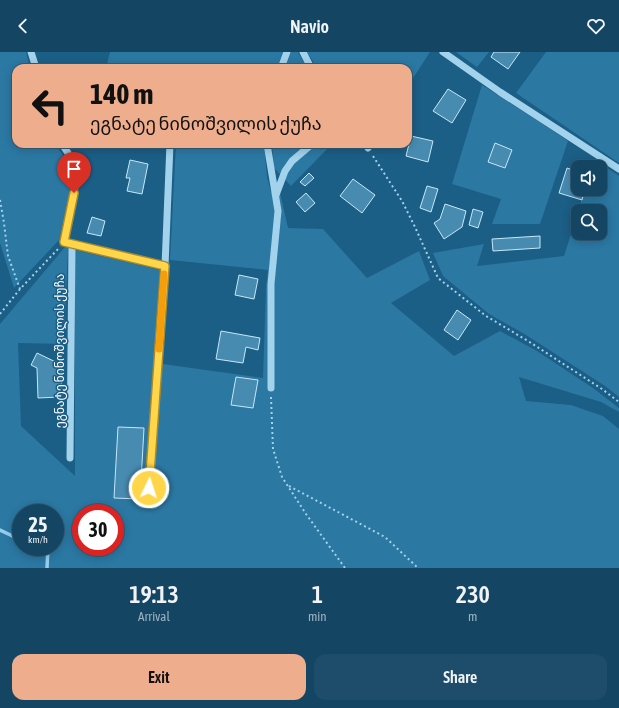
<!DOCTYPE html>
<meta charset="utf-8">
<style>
:root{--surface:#144664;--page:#1d4d6a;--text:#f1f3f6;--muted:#9db1bf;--line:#335e78;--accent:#eead8d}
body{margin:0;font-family:"Asap Condensed","Noto Sans Georgian",sans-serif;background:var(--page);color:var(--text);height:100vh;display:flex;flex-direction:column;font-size:15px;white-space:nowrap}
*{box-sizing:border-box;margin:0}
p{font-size:13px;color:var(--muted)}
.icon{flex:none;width:22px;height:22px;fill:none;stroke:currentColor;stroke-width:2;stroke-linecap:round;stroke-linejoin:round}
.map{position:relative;height:516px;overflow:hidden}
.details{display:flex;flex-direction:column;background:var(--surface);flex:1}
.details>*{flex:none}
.hud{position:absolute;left:12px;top:12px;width:400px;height:84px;border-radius:12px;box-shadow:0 2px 10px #0003,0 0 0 1px var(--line);background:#eead8d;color:#111;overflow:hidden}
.controls{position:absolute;left:571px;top:108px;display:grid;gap:8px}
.controls a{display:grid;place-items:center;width:36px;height:36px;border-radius:8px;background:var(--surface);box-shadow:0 2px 10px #0003,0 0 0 1px var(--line);font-size:20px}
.speed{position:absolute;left:12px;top:452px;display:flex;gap:8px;font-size:20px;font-weight:700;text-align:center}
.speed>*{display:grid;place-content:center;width:52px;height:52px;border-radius:50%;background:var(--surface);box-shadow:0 2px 10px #0003,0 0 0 1px var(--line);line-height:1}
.speed small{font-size:10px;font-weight:400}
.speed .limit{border:6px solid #d22;background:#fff;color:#111}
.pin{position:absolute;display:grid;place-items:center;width:34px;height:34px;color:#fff;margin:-41px -17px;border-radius:50% 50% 50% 0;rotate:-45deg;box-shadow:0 0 4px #0007}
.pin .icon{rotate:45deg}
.me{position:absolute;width:44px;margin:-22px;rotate:4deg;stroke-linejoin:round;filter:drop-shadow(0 0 3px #0008)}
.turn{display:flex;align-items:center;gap:14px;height:84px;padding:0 12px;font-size:18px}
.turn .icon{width:52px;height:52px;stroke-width:2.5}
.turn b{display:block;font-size:28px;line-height:34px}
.eta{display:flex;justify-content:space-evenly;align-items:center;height:68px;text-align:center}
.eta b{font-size:24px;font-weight:600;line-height:28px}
.primary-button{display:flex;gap:8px;margin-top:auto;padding:8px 12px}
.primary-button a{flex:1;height:46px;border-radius:12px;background:var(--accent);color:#111;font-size:16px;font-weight:600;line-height:46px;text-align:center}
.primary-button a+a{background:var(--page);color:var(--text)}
header{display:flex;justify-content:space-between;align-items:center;height:52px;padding:0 12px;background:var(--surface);font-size:18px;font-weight:600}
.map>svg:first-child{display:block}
.green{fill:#2b78a3;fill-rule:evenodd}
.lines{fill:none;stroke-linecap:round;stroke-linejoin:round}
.stream{stroke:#95cfee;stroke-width:3.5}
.building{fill:#488bb1;stroke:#c7e7f9}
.path{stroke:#a2d2ec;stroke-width:2;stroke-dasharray:2 3;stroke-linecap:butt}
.minor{stroke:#a2d2ec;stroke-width:7}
.route-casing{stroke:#a68a30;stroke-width:10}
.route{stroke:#ffd54a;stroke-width:7}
.slow{stroke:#f59e0b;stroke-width:7}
.labels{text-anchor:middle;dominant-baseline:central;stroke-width:3;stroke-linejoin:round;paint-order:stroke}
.street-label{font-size:12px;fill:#fff;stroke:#1b5e86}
</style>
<header><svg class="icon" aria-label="back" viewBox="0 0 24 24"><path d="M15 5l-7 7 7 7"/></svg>Navio<svg class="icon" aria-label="heart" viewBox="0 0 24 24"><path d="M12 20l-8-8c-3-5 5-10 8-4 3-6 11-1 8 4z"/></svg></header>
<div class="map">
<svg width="619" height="516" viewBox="0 0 619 516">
<rect width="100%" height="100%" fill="#1b5e86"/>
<path class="green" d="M0,0H26L30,16H16V92H55L65,106L73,125L59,188L14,236L0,191Z
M110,0H283L277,16H106Z
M291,0H298L307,16H285Z
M307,0H430L408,34V16H317Z
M456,0H489L477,15Z
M546,0H619V111L516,41Z
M482,33L532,65L568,89L540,172H492L501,147L452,132Z
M176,92H264L267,125L271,140L278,132L288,176L323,177L367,226L419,199L430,228L391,251L454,304L500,279L537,299L593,336L619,356V360L601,350L519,325L526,349L571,353L603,364L619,377V516H0V272L65,195L68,196L64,292L18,291L21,374L75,424V198L160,218L153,338H160L163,312L263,326L266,235L268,218L170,208ZM21,461H55V495H21ZM81,461H115V495H81Z
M272,92H332L291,134L274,116Z
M594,107L619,124V345L605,334L526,283L489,262L443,224L433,201L484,192L477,214L564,204L578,160V181H600V159H578L585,137H600V115H592Z"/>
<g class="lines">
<path class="stream" d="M0,478L21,488
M47,516L48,495"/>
</g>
<path class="building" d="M494,0H520L508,17L491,5Z
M448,37L466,48L452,71L433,59Z
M411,84L433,89L428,110L406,104Z
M495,91L512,98L505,116L488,110Z
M130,108L148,112L142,142L127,139L130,126H126Z
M567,116L578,120V137H585L582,148L559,141Z
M309,121L314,126L305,134L300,130Z
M353,127L375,143L362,161L340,144Z
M427,134L438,137L431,160L420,156Z
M306,141L315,151L305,160L296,150Z
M445,152L466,159L462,175L444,187L434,171L440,167Z
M473,157L483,160L478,176L469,173Z
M92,165L105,169L101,184L87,181Z
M540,184V196L493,199L492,187Z
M239,223L258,227L254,247L235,243Z
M457,258L471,268L458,288L444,278Z
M221,279L260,286L258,298L246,295L243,311L216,307Z
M37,301L62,313L61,345L38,346L37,316L31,313Z
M236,325L258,328L253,356L231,353Z
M118,375L144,376L140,447L114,446Z"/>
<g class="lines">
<path class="path" d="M373,104L402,149L415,175L438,226L486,264L528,289L602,337L619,350
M0,148L4,171L8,204L20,237
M0,262L20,237L59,196
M271,345L273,397L282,425L306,462L345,516
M289,434L385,485L418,516"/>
<path class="minor" d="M31,0L36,16
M303,0L311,16
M443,0L500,40L619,117
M281,16L287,0
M62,92L68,101L77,122L74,141L64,190L165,214L148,451
M267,92L278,159L271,232V336
M365,92L368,96
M276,143L285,119L292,109L312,92
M165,214L170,92
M70,406L72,192"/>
</g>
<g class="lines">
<defs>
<path id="route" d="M74,141L64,190L165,214L149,436"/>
</defs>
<use href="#route" class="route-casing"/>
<use href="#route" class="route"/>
<path class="slow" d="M159,297L164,222"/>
</g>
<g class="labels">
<g class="street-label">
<text transform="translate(60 299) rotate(-90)">ეგნატე ნინოშვილის ქუჩა</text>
</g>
</g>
</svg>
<div class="controls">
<a><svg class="icon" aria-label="sound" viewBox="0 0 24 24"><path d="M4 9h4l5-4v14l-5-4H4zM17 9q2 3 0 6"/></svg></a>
<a><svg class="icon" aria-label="search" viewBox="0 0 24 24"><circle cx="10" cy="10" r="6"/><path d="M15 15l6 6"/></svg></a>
</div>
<div class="speed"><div>25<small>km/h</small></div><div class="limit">30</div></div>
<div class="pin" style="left:74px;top:141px;background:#d93025"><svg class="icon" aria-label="arrive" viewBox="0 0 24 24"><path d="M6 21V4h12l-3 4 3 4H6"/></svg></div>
<svg class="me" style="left:149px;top:436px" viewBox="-20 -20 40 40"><circle r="17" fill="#ffd54a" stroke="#fff" stroke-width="3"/><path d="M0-11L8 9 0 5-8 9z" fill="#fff"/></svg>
<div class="hud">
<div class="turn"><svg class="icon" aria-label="left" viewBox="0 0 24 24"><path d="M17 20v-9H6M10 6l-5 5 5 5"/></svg><div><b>140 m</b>ეგნატე ნინოშვილის ქუჩა</div></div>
</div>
</div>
<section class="details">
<div class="eta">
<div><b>19:13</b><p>Arrival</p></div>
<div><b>1</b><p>min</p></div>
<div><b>230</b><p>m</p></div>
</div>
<div class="primary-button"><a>Exit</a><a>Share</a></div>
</section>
